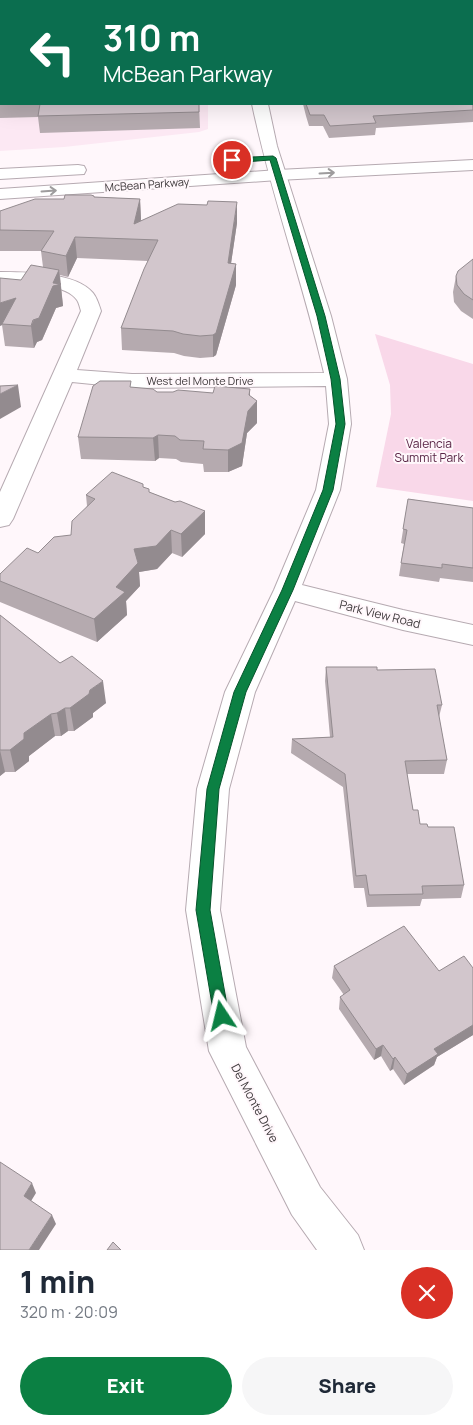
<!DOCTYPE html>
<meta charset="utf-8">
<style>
:root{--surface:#fff;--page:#f6f6f7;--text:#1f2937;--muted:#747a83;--accent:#0b8043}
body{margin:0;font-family:Manrope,sans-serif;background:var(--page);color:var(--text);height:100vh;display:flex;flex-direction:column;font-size:19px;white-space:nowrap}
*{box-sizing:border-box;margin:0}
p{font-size:16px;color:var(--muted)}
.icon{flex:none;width:28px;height:28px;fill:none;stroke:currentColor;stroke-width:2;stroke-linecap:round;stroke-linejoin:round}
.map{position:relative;height:1250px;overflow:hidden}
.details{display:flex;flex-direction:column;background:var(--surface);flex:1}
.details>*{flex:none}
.banner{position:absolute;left:0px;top:0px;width:474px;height:105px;box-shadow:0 5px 20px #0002;background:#0b6e4f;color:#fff;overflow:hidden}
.pin{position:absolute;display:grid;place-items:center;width:42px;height:42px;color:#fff;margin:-21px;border:2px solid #fff;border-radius:50%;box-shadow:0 1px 5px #0007}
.me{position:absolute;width:55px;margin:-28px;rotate:350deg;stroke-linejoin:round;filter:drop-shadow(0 0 4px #0008)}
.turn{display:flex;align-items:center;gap:18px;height:105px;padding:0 20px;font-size:22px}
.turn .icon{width:65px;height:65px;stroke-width:2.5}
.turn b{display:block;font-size:35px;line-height:42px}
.round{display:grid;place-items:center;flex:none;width:52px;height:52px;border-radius:26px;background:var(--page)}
.headline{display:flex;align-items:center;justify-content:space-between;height:85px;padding:0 20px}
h1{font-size:30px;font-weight:800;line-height:38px}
.action{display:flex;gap:10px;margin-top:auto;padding:10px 20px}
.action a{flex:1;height:58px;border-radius:30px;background:var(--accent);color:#fff;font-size:20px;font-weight:800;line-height:58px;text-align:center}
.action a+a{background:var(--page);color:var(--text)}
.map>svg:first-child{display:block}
.built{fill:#fce8f3}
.green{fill:#f9d8e9}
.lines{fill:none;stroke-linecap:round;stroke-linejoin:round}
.minor-casing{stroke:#b6aab1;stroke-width:2}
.major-casing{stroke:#b6aab1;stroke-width:2}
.minor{fill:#fff;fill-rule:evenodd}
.major{fill:#fff;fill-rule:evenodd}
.wall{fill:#b5aaaf}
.shaded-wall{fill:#938b8f}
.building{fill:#d2c6cc;stroke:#938b8f}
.oneway{stroke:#9e9c9d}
.route{fill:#0b8043;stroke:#07532c}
.labels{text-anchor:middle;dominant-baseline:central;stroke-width:4;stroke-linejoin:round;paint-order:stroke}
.far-street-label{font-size:11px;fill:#3e393b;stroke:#fff7fb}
.park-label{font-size:12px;fill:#592545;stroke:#fff7fb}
.street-label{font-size:12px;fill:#3e393b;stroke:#fff7fb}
</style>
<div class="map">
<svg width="473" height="1250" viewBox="0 0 473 1250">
<rect width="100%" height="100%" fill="#fff7fb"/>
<path class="built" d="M0,0H208L1,1V104H208V129L199,132L64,147L0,151Z"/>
<path class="green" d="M375,334L473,364V501L376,487L391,414L390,385Z"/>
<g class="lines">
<defs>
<path id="minor" d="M241,0H255V1H242Z
M252,104H268L277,146L331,316L347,379L351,424L340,490L302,585L403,610L473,625V645L403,630L295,601L255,692L229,789L220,910L246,1047L320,1187L358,1235L364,1250H317L292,1215L209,1051L186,910L197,789L225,692L274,590L316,490L329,424L326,386L132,388L72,382L13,519L9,525L0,527V492L81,311C80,308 79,303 77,300C65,282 19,284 0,284V272C25,272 76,272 93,293C97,298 99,305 101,311L77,370L132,374L324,373C303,282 271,195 252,104Z"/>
<path id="major" d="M473,160V170L278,180L0,199V189L278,170Z
M78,165L84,166L86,170L84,174L0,179V169Z"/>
</defs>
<use href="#minor" class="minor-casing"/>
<use href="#major" class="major-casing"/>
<use href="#minor" class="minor"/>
<use href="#major" class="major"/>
</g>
<path class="wall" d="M0,21H1V104H199L200,128L40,133L38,117L0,118Z
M473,88V122L376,128L375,135L329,138L323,126H309L306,116L303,104H472Z
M94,196V197L140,199L141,221L237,223L231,263L236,264V285L216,355L213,357L200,358L184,356L174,353L122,350L121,328L148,261L77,258L68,277L60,275L63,306L56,308L42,340L37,342L34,348L5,346L2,325L0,326L21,280L43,267L41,251H0V210V211L64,199Z
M473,259V319L461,311L454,302L453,292L456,276Z
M131,387L157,392L213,393L250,389V396L257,401V423L247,433L242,466L228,472H204L203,464L181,462L176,459L159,458L155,461L81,459L78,437Z
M143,487L149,492L175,502L205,511V534L182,557L172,553L157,569L139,572L140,586L126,601L127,615L97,642L0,602V574L71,535L87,506L86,495Z
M408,499L473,508V582L440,578L439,582L399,576L404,544L401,543Z
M0,615L106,703L93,713V717L74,731H68L61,736H55L29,756V761L15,772H5L0,776Z
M326,667L377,670L442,705L439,717L447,760L444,774H407L413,810L420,824L428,827L464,885L461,898L422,899L420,906L367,907L364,888H354L343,787L291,753L292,739L330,737L325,681Z
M334,966L439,971L473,968V1035L437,1057L434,1065L404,1085L393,1069L390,1071L381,1056L374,1060L339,1009L340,997L344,995L332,978Z"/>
<path class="shaded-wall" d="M140,199L141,219L137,239L134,224Z
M237,202V223L228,284V263Z
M75,237L77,258L68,277L66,256Z
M236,264V285L216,355L213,357V335Z
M59,270L63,306L56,308L42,340L37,342L34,348L31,326Z
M16,298L2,324V325L0,326V303Z
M18,385L21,407L0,419V394Z
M250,389V408L257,401V423L247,433L242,466L228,472V450L249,395Z
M158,435L159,458L155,461L153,438Z
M205,511V534L182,557L181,534Z
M171,530L172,553L157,569L139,572L140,586L126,601L127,615L97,642L94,619L116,587L134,549Z
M103,681L106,703L93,713V717L74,731L70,708L90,690Z
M65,708L68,731L61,736L57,713Z
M51,714L55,736L29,756V761L15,772L10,750L24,733Z
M0,750L5,772L0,776Z
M473,1025V1035L437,1057L434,1065L404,1085L407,1074L434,1049Z
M383,1045L381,1056L374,1060L376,1049Z
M395,1057L393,1069L390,1071L393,1059Z
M32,1183L36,1193L28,1206L24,1196Z
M52,1215L56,1224L39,1250H29Z"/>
<path class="building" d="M297,0H473V2L297,1Z
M472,12H473V76H472Z
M0,21H1V101H0Z
M472,87L473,110L373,116L376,123L330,126L324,115H310L306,104H472Z
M40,104H199V112L38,116Z
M65,195H91L94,196V197L140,199L134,224L178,204L207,205L208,201L237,202L228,263L236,264L216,333L213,335L200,336L183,334L173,331L121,328L144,269L158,240L75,237L66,256L41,251L54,231L0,230V211L35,199H64Z
M473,259V300L464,294L457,285L456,276L458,271Z
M31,265L59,270L53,283L61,284L53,286L39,318L33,320L31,326L2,324L16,298L0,303V278L21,280Z
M100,381H131L130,387L153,389L157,392H173L178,390L213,393L215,386L250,389L249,395L257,401L248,411L242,443L228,450L203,449L204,441L180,440L175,436L158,435L153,438L78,437L93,386Z
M18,385L0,394V386Z
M112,472L143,484V487L149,489V492L175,502L180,501L205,511L181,534L171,530L156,546L134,549L138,563L116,587L125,592L94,619L0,581V574L27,548L38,553L54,537L71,535L72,521L95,499L86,495Z
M408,499L473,508V568L442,564V568L401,563L407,530L403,529Z
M0,615L60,663L72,656L103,681L90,690L89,694L70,708H65L57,713L51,714L24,733V739L10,750H0Z
M326,667H377V670L435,669L442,705H437L447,760L405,761L413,810H418L420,824H427L428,827H454L464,885L422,886L423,894L369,895L366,875L356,876L345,774L292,739L333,737Z
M404,926L439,971L464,956L473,968V1025L434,1049L438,1054L407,1074L395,1057L393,1059L383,1045L376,1049L340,997L350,990L334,966Z
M0,1162L32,1183L24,1196L52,1215L29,1250H0Z
M113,1242L121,1250H107Z"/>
<defs><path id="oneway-shaft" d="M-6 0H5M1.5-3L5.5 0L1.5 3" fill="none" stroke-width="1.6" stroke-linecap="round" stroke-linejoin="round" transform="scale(1.25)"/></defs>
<g class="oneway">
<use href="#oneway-shaft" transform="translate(327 173) rotate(-3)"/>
<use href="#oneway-shaft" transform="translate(49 191) rotate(-4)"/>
</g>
<path class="route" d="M273,156L276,158L325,316L340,379L345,424L333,490L293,590L246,692L219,789L210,910L229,1016L227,1021L222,1023L217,1021L214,1016L196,910L207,789L234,692L282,590L323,490L336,424L331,379L317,316L270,160L232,163L228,160L232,158Z"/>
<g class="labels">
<g class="far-street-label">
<text transform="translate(147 184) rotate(-4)">McBean Parkway</text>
<text x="200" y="380">West del Monte Drive</text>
</g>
<g class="park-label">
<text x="429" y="443">Valencia<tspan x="429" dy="14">Summit Park</tspan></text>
</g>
<g class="street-label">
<text transform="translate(380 614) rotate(14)">Park View Road</text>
<text transform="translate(255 1103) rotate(62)">Del Monte Drive</text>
</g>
</g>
</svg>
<div class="pin" style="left:232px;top:160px;background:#d93025"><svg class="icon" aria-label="arrive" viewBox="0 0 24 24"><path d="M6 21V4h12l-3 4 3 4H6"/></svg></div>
<svg class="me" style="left:222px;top:1016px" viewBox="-20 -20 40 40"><path d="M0-17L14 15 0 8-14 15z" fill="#0b8043" stroke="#fff" stroke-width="4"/></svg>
<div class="banner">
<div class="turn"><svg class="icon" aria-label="left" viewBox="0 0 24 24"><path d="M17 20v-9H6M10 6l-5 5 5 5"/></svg><div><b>310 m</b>McBean Parkway</div></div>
</div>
</div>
<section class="details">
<div class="headline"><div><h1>1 min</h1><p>320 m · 20:09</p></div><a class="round" style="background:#d93025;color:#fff"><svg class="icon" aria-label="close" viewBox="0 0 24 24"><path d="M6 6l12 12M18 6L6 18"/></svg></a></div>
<div class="action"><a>Exit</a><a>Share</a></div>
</section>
